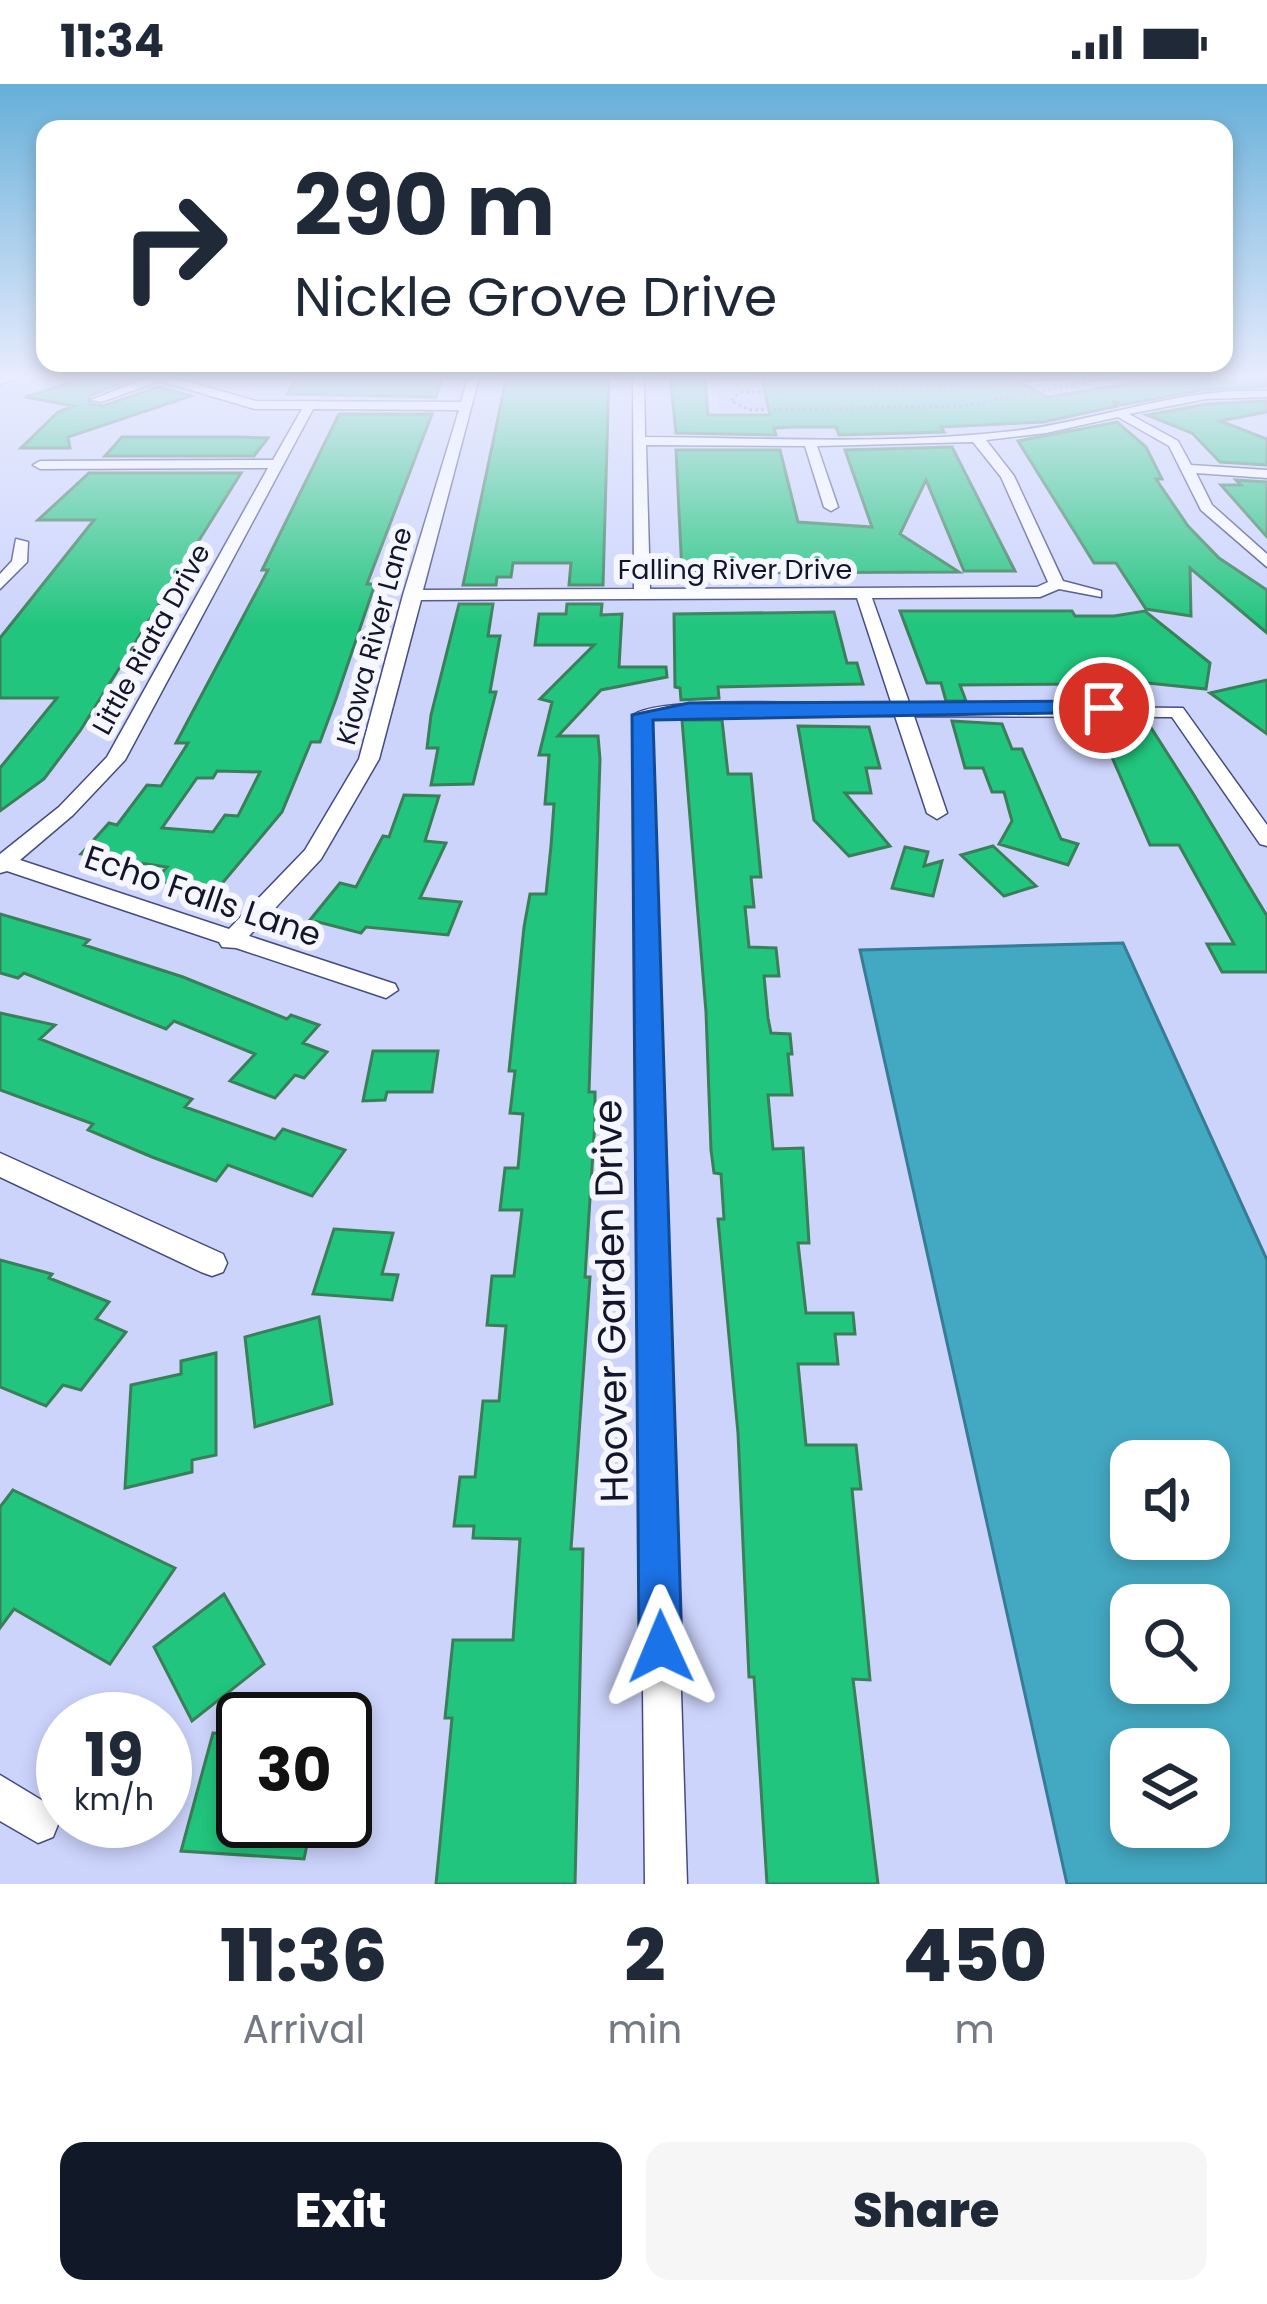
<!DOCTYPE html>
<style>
:root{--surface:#fff;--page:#f6f6f7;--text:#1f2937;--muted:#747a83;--accent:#111827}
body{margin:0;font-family:Poppins,sans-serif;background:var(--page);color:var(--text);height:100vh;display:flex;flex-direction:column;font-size:45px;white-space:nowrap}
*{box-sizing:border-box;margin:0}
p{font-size:39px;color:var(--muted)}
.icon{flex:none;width:66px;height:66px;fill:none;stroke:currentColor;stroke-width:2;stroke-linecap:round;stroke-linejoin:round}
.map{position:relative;height:1800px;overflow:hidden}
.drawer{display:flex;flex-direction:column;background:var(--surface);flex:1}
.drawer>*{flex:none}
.guide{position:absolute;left:36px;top:36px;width:1197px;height:252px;border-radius:24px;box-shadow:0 6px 18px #0003;background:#fff;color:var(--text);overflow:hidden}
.fabs{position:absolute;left:1110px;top:1356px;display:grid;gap:24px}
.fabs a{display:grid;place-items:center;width:120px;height:120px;border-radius:24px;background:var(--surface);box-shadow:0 6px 18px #0003;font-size:60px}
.speed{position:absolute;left:36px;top:1608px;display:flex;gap:24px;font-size:60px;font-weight:700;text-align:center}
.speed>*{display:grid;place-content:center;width:156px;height:156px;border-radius:50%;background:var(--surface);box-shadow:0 6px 18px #0003;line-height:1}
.speed small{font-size:30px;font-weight:400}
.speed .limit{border:6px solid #111;border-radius:18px;background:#fff;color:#111}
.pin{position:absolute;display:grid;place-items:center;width:102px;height:102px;color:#fff;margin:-51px;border:6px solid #fff;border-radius:50%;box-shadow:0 3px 12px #0007}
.me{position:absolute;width:132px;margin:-66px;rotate:359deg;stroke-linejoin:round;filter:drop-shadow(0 0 9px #0008)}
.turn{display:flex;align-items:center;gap:42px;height:252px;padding:0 60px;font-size:54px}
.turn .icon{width:156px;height:156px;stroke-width:2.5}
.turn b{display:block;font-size:84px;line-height:102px}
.eta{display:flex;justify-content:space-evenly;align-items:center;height:204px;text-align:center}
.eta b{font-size:72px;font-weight:800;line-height:84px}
.primary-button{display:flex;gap:24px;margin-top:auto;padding:24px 60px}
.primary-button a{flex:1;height:138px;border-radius:24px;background:var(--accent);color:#fff;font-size:48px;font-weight:800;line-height:138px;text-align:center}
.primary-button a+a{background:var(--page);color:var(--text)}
.status{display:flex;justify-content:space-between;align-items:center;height:84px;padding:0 60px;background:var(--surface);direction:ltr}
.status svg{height:33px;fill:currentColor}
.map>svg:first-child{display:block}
.green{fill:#b7c0fa}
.water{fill:#43a8c1;stroke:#357c94;stroke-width:3;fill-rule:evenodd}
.building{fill:#21c57d;stroke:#3a7f59;stroke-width:3;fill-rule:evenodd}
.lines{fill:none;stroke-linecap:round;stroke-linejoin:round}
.minor-casing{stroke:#454b83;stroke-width:3}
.path{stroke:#686c8b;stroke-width:3;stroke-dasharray:3 3;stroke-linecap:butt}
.minor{fill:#fff;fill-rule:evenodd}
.route{fill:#1a73e8;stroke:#114b97;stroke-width:3}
.labels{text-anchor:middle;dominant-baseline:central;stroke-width:12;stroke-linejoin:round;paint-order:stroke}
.far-street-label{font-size:27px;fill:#13152c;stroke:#f6f7fe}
.street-label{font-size:33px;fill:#13152c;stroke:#f6f7fe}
.near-street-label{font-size:39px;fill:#13152c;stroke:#f6f7fe}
</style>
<div class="status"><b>11:34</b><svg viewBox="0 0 49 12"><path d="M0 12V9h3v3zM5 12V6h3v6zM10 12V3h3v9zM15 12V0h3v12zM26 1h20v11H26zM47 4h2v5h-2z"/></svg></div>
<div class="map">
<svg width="1267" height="1800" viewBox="0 0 1267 1800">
<rect width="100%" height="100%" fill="#cdd4fc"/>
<path class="green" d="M1057,290H1149L991,321L720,327L717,305H910Z"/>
<path class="water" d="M1123,859L1267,1176V1800H1067L860,866ZM1131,1377H1209V1455H1131ZM1131,1521H1209V1599H1131ZM1131,1665H1209V1743H1131Z"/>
<path class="building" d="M98,290L132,295L89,312L90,320L103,322L158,303L191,312L68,353L70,364H21L58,328L74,322L25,313Z
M300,290H436L443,291L436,313L287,310Z
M609,290L603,501H569L571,479H513L511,493H497L496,501H463L507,291Z
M670,290L705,296L708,331H770L761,290H1005L1047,313L1189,290H1267V302L1202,306L1122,321L1113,317L1117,322L1044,338L941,343L944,348L839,351L836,343H795L774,344L776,351L676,349Z
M1267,317V328L1220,337L1267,355V381L1220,378L1192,349L1147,331L1207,320Z
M339,330H432L367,500H375L336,615L320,658H311L282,728L214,809L155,796L167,783L81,770L109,739L117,741L147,701L161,702L188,659H176L268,486H262ZM217,687L260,688L238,732L225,731L213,748L162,744L197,694H213Z
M1117,338L1146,363L1162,395H1156L1188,442L1219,474L1267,506V549L1190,484L1191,532L1146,525L1116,479H1094L1018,357Z
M122,353H240L268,354L254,372H105Z
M952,363L1015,487H964L926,396L900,450L959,488L682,489L676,366H780L798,438L872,443L845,366Z
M89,389H241L80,647L44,695L0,727V684L57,614H0V554L94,436H38Z
M1236,396L1267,398V453L1221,401H1241Z
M459,520H493L488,552H500L490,608H496L473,700L431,701L438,664H427L431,631Z
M567,520H602L601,531L622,530L619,583H666L667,593L601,606L558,652H598L600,675L589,1008H595V1037L585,1193H590L571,1465H583L575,1800H436L452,1634H445L453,1556H513L520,1455L473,1454L474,1442H454L460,1393H475L483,1317H499L506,1242L487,1241L492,1192H514L522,1126H500L505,1084H518L523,1030L510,1029L515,987H509L524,843L530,810H546L551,762L554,720H545L549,671H539L552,618L540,615L594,561H535L539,530H566Z
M900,527H1072L1075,532H1114L1145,527L1210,579L1206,605L1119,596L1132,619H1099L1090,600L960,601L966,617H946L941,599H927Z
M834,528L847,579H857L863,600L718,603L719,614L681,616L680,604L675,603L674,530Z
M1267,596V650L1210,609Z
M682,636H722L728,690H751L761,793H751L754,823H745L749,863L776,864L779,892H764L768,934L771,949L790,950L792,970H788L792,1011H768L773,1065L803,1064L809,1159H798L806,1229H853L855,1250H835L838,1280H798L806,1361H856L861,1405H852L870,1596L853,1595L878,1800H767L754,1593H749L738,1349L718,1135H724L721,1090L714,1089L711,1066L706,928Z
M952,637L1002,640L1012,665H1022L1061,755L1078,760L1068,781L999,760L1012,737L1004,708H992L983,684H965Z
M1109,637L1148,639L1194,711L1267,832V888H1222L1207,860H1234L1179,761H1150L1108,664H1115L1103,639Z
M798,642L869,643L880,684H866L871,709H845L890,762L849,772L814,736Z
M404,711L439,712L425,757L446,759L420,814L461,818L448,851L366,843L361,849L310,836L340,799L356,803L383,752L389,753Z
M993,762L1036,802L1004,812L961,771Z
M905,763L928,768L924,782L942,777L933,812L892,804Z
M0,830L89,856L84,861L183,893L287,935L291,931L319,941L303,959L327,968L304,994L295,991L275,1014L230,997L255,970L174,937L166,945L24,889L18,894L0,889Z
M0,929L55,941L40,955L192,1015L185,1023L275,1055L283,1045L345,1066L312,1112L228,1081L216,1097L152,1073L88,1046L93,1040L0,1006Z
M373,967H438L432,1008H387L385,1016L363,1017Z
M334,1145L393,1149L382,1190L398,1191L392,1216L313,1210Z
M0,1176L52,1190L49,1194L109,1218L96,1235L126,1248L81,1306L63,1301L46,1322L0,1303Z
M319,1233L332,1320L255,1343L245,1253Z
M216,1269V1371L192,1376V1388L125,1404L131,1301L181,1290V1277Z
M13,1406L175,1484L110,1580L14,1525L0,1544V1423Z
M224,1510L264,1580L192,1637L154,1563Z
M213,1649L243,1651V1737H312L304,1775L181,1767Z"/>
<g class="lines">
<defs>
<path id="minor" d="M15,290H34L0,300V294Z
M145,290H161L256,317L461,318L469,290H480L423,506L634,505L633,290H644L645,353C769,354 889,361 1013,347C1099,337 1179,303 1267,307V313L1206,315L1129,330L1178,357L1191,381L1267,386V394L1196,389L1212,421L1267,470V483L1201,426L1169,362L1118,333L1046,349L986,356L1014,392L1063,497L1101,507V513L1059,505L1040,513L872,514L910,621L1183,624L1267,741V762L1260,760L1172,633L914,632L947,729L937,735L927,729L895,632L689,631L651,636L687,1800H645L633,631C663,610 844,621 892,621L857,514L421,516L379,675L321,775L249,852L395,900L398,906L386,914L236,864L222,863L219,858L7,787L0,789V770L59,723L107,673L268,384L40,385L33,381L40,377L273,376L302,325H255L160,297L101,318L91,316L149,293ZM313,325L459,326L403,511L359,675L305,766L229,845L20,776L73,731L125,676ZM973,358L1001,393L1048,498L1037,503L650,505L646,361L805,362L824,423L831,427L838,423L817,362Z
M16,455L28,458L27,478L0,505V490L12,477Z
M0,1069L223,1170L227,1179L223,1188L212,1192L201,1188L0,1093Z
M0,1691L53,1723L59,1738L53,1753L38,1759L0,1737Z"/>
</defs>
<use href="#minor" class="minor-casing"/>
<path class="path" d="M1084,290L958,306L740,308L731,317L749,326L962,322L1130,290"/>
<use href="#minor" class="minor"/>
</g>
<linearGradient id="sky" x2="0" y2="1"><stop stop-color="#66afd8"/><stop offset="0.54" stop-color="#e8ecfe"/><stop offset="1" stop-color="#e8ecfe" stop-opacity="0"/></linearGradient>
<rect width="1267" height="542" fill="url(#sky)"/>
<path class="route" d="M1104,617L1111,619V628L653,636L682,1563L676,1579L661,1585L646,1579L639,1563L632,631L689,619Z"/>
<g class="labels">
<g class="far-street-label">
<text x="735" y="485">Falling River Drive</text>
<text transform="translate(374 552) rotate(-75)">Kiowa River Lane</text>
<text transform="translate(151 555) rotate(-61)">Little Riata Drive</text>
</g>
<g class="street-label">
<text transform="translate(203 812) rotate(19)">Echo Falls Lane</text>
</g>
<g class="near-street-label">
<text transform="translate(611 1217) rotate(-91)">Hoover Garden Drive</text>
</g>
</g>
</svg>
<div class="fabs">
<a><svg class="icon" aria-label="sound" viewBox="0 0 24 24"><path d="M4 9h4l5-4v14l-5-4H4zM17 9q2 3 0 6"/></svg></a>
<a><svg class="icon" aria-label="search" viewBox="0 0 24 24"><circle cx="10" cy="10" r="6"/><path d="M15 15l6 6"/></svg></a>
<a><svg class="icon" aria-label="layers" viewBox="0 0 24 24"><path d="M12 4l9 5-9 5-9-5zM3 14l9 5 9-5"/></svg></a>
</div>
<div class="speed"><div>19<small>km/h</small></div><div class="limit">30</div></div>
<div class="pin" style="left:1104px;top:624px;background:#d93025"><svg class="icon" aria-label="arrive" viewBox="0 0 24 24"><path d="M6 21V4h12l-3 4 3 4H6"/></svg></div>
<svg class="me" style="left:661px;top:1563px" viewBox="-20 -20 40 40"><path d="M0-17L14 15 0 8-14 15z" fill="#1a73e8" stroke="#fff" stroke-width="4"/></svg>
<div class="guide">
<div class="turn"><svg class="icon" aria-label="right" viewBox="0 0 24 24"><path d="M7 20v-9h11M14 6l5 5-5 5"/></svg><div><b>290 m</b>Nickle Grove Drive</div></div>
</div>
</div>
<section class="drawer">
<div class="eta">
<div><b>11:36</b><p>Arrival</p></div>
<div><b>2</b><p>min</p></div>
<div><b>450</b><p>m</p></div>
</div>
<div class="primary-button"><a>Exit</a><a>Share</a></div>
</section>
